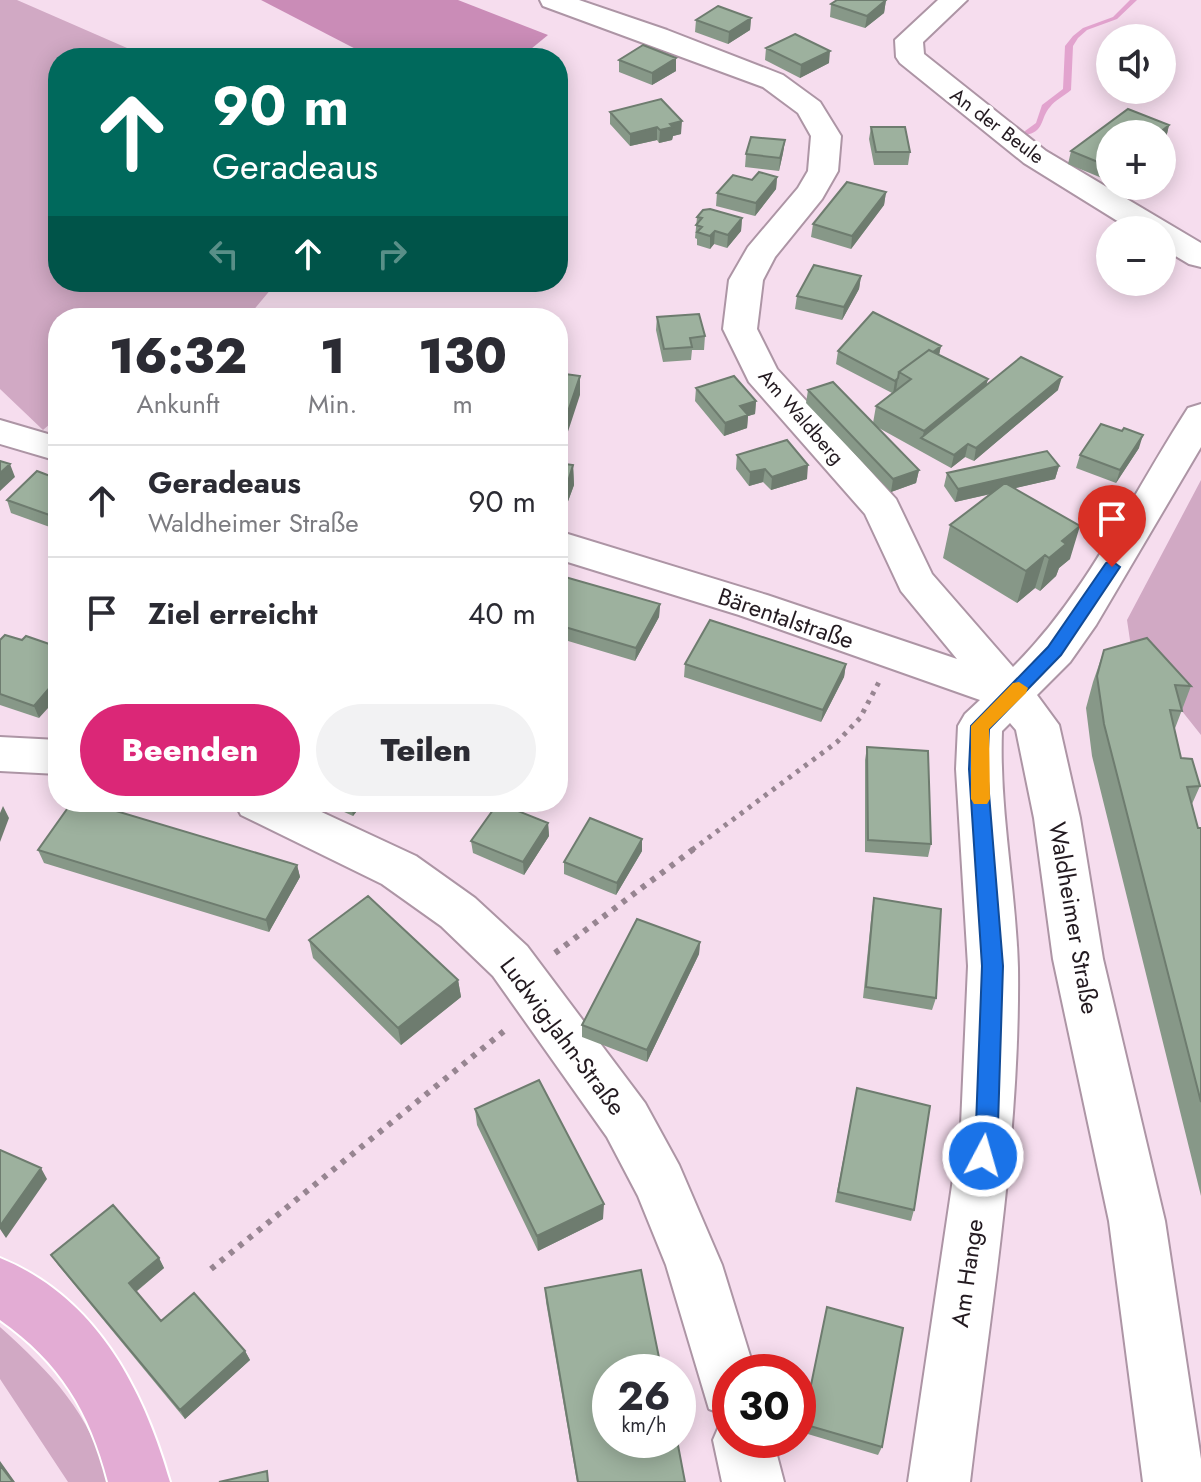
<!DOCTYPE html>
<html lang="de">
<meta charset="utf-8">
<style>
:root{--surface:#fff;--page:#f2f2f3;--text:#2b2b33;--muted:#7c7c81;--line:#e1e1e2;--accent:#db2777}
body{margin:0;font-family:Jost,sans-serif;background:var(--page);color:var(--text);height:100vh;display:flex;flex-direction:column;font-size:30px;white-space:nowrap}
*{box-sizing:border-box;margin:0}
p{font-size:26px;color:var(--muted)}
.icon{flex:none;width:44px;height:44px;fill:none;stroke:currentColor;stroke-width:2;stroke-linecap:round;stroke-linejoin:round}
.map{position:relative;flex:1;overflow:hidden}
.panel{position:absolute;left:48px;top:308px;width:520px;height:504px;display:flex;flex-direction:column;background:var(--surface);border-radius:32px;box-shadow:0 4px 20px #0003}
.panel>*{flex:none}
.banner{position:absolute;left:48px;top:48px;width:520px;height:244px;border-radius:32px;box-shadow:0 4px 20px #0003;background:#00695c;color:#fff;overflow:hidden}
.buttons{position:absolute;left:1096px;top:24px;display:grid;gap:16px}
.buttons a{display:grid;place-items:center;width:80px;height:80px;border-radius:50%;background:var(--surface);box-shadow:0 4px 20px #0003;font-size:40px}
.speed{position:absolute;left:592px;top:1354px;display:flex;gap:16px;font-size:40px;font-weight:700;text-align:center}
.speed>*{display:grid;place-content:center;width:104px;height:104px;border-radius:50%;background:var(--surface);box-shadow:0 4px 20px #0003;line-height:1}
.speed small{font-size:20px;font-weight:400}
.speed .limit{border:12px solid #d22;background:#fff;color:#111}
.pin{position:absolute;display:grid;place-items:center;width:68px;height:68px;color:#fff;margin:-82px -34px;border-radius:50% 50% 50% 0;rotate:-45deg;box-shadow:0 0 8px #0007}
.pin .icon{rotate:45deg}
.me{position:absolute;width:88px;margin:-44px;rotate:6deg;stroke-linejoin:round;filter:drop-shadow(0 0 6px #0008)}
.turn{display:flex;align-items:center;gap:28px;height:168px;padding:0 32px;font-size:36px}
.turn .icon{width:104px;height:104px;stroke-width:2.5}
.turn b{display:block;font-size:56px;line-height:68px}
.lanes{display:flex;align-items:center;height:76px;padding:0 32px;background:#0003;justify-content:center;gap:40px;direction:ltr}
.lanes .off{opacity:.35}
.eta{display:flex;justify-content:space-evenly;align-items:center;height:136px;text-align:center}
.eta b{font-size:48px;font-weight:800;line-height:56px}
.action{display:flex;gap:16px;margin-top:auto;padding:16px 32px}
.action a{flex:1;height:92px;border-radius:48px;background:var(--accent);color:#fff;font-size:32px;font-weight:800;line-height:92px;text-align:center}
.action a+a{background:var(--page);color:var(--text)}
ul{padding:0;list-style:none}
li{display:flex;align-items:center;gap:24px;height:112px;padding:0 32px;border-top:2px solid var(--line)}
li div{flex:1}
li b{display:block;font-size:30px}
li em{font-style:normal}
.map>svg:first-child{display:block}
.green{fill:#d1a9c4}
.forest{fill:#ca8cb7}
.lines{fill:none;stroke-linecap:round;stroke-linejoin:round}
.stream{fill:#e2a3ce;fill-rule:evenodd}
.minor-casing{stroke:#ad95a5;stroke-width:4}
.major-casing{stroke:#fff;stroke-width:4}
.path-far1{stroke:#978591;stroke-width:5;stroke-dasharray:4 6;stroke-linecap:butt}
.path{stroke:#978591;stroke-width:6;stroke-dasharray:5 7;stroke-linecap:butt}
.minor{fill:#fff;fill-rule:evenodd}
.major{fill:#e3acd4;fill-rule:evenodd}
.wall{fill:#879888}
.shaded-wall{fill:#6e7c6f}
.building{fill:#9db19e;stroke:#6e7c6f;stroke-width:2}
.route{fill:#1a73e8;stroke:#114b97;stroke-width:2}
.slow{fill:#f59e0b}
.labels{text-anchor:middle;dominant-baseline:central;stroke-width:7;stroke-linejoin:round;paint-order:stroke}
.far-street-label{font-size:20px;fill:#231a20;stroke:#fff}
.street-label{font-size:24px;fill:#231a20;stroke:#fff}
</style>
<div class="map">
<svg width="1201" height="1482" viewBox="0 0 1201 1482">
<rect width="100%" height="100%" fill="#f6ddee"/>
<path class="green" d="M0,0H17L150,58H58V282H277L247,318H58V417L43,430L0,389Z
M1201,480V735L1131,647L1127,620Z
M0,1327C51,1373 91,1413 108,1482H68L0,1379Z"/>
<path class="forest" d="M261,0H458L548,35L520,58H373Z"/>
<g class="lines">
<path class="stream" d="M1130,0H1137L1117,19L1087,30L1078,38L1073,46L1071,90C1064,96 1055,100 1050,107C1040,118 1045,132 1025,135V131L1036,123L1042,105L1063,89L1065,46L1073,36L1083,28L1113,17Z"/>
<defs>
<path id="minor" d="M540,0H579L667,30L783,75L820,102L841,136L838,171L822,199L775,257L763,280L757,329L777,369L896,499L932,574L1013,667C1087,594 1132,494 1188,408L1201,404V447L1096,625L1070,662L1037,695L1059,725L1080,818L1103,959L1165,1221L1201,1459V1482H1143L1109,1221L1053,959L1034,818L1016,730L1010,723L1002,731C999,811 1016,889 1018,968C1020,1140 990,1311 970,1482H908L961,1125L968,966L956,769L958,726L965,714L980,700L739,615L558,559V531L767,595L957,659L901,591L865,514L749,382L723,329L729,280L748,247L798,188L808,171L811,136L798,113L763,87L543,6Z
M938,0H967L923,42L924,54L1046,151L1201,243V267L1189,264L1162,248V230H1132L1024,163L900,63L896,57L895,40Z
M0,420L58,437V461L0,444Z
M0,737L58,740V774L0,771Z
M234,802H300L416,856L475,898L527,946L645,1103L679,1165L722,1265L755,1372H730V1440H773L784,1482H722L713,1440L722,1419L728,1416L709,1409L666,1265L638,1196L607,1137L493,976L441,926L382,884L241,815Z"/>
<path id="major" d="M0,1258C96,1297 143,1388 170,1482H108C90,1412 60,1362 0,1320Z"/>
</defs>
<use href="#minor" class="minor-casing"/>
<use href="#major" class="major-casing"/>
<path class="path-far1" d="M692,850L837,742L860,718L879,682"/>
<path class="path" d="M555,953L695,848
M211,1269L509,1027"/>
<use href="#minor" class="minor"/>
<use href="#major" class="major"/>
</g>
<path class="wall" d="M886,0L884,13L865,28L830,17L831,4Z
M751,18L750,30L728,44L695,32L696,20Z
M766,48L829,63L800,78L765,60Z
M619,60L676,71L652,85L619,72Z
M1128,109L1169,125L1166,138L1162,141V134H1110L1109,181L1068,164L1071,151Z
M610,112L681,134L673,136L672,140L659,143L657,140L630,146L610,124Z
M871,127L910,152L908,165H874L869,139Z
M785,140L783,153L779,171L745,167L746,154Z
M777,177L776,189L755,216L716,206L717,193L752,180Z
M886,192L884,205L851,249L811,237L813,224Z
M697,217L742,218L741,231L727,248L714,244L710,249L697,245V239L695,238Z
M861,276L859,289L842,320L795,309L797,296Z
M657,317L705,336L704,350H692L691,360L663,362L656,330Z
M941,346L939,355L988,379L986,385L1058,390L974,461L965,457L951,468L877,427L919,470L916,483L891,492L806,403L808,390L873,423L876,406L892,393L836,364L838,351Z
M696,388L756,401L755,414L748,416L747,428L724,436L695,401Z
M1139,448L1116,483L1076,468L1080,455Z
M737,455L807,479L771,490L763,482L749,486L736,469Z
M558,463L573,465L574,485L567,504L558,503Z
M1059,466L1055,479L1015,488L1070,559L1059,568L1056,576L1040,591L1035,588L1017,603L943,558L950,525L991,494L955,502L944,486L947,473Z
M58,479V530L11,513L7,500Z
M558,575L660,604L659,617L635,661L558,638Z
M0,640H22L39,718L0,705Z
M1104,650L1191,686L1174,731L1181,758L1200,786L1192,804L1198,828H1201V1196L1092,756L1086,708L1093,682Z
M685,664H846L844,677L821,722L684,677Z
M867,747L931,844L928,857L865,852V760Z
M322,802H364L353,816Z
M548,823L549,836L524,875L473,853L471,841Z
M642,839V851L616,895L564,874V862Z
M38,850L297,865L300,877L269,932L44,863Z
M874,898L936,998L932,1010L863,998L872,910Z
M309,940L458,980L461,997L401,1045L313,958Z
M700,942L699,954L647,1062L582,1037V1025Z
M857,1088L914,1210L911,1221L835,1202Z
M475,1109L603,1219L538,1251L477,1125Z
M51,1255L159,1258L164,1268L136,1292L161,1321L245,1351L250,1360L185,1419L58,1265Z
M545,1288L685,1482H577L546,1302Z
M827,1307L882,1447L878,1455L801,1432Z"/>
<path class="shaded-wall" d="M886,0L884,13L865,28L867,16Z
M751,18L750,30L728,44L729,32Z
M830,51L829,63L800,78L801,65Z
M676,58V71L652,85V73Z
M682,121L681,134L673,136L672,140L659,143L660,130L670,124Z
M1169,125L1166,138L1162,141V134H1158Z
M657,127V140L630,146V134Z
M785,140L783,153L779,171L780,158Z
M777,177L776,189L755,216L756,203Z
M886,192L884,205L851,249L852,236Z
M742,218L741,231L727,248L728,235Z
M715,231L714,244L710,249V236Z
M861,276L859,289L842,320L844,307Z
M941,346L938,359L911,379L903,374Z
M580,376V395L558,462V441Z
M1062,377L1058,390L974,461L976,448Z
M898,378L896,391L893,394L895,381Z
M988,379L983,398L922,439L924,431Z
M756,401L755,414L748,416L747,428L724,436L725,423L740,406Z
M1143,435L1139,448L1116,483L1120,470Z
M968,444L965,457L951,468L954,455Z
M10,464L15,477L0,491V473Z
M573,465L574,485L567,504V485Z
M808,465L807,479L771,490L772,477Z
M1059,466L1055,479L955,502L958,489Z
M765,469L763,482L749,486L750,472Z
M919,470L916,483L891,492L893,479Z
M1080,526L1070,559L1059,568L1056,576L1040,591L1049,558L1062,541Z
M1045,555L1035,588L1017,603L1026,571Z
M660,604L659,617L635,661L636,648Z
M846,664L844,677L821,722L823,710Z
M58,678V697L39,718L34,706Z
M352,802H364L353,816L351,803Z
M3,806L9,818L0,842V813Z
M548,823L549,836L524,875L523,862Z
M642,839V851L616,895L617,883Z
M297,865L300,877L269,932L266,920Z
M700,942L699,954L647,1062V1050Z
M458,980L461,997L401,1045L398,1028Z
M41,1168L47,1179L6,1238L0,1229V1226Z
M604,1204L603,1219L538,1251L537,1236Z
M159,1258L164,1268L134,1293L129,1283Z
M245,1351L250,1360L185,1419L180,1410Z
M0,1461L15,1482H13L0,1465Z"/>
<path class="building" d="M837,0H886L867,16L831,4Z
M718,6L751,18L729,32L696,20Z
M795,34L830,51L801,65L766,48Z
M643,45L676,58L652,73L619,60Z
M661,99L682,121L670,124L673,127L660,130L657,127L630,134L610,112Z
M1128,109L1169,125L1158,134H1110V167L1071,151Z
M871,127H905L910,152H876Z
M751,137L785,140L780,158L746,154Z
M759,172L777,177L756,203L717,193L733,175L752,180Z
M847,182L886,192L852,236L813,224Z
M710,209L742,218L728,235L715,231L710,236L697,232L702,227L696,225L702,218L697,217L703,210Z
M814,265L861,276L844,307L797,296Z
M873,312L941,346L933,352L929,350L899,372L898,378L895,381L838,351Z
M699,314L705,336L690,338L692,347L664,349L657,317Z
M929,350L988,379L924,431L876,406L911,379L899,372Z
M1021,357L1062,377L976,448L968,444L954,455L921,438Z
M558,373L580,376L558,441Z
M734,376L756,401L740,406L748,415L725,423L696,388Z
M833,382L919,470L893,479L808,390Z
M1101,424L1122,431L1124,428L1143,435L1120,470L1080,455Z
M787,440L808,465L772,477L765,469L750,472L737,455Z
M1047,451L1059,466L958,489L947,473Z
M0,461L10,464L0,473Z
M558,463L573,465L567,485L558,484Z
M37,471L58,479V518L7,500Z
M1005,483L1080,526L1062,541L1066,544L1049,558L1045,555L1026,571L950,525Z
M558,575L660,604L636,648L558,625Z
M710,620L846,664L823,710L685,664Z
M5,635L22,640L26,636L58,647V678L34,706L0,694V640Z
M1147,638L1191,686L1175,685L1182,711L1170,710L1181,758L1192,759L1200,786L1187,787L1198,828H1201V1102L1104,724L1097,676L1104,650Z
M867,747L928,751L931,844L868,840Z
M72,802H86L297,865L266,920L38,850Z
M498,803L548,823L523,862L471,841Z
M590,818L642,839L617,883L564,862Z
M368,896L458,980L398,1028L309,940Z
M874,898L941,909L936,998L866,987Z
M637,919L700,942L647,1050L582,1025Z
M539,1080L604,1204L537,1236L475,1109Z
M857,1088L930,1106L914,1210L838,1192Z
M0,1150L41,1168L0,1226Z
M113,1205L159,1258L129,1283L161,1321L194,1293L245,1351L180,1410L51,1255Z
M641,1270L662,1372H610V1440H677L685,1482H578L545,1288Z
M827,1307L903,1328L882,1447L803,1424Z
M0,1465L13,1482H0Z
M267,1471L268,1482H219Z"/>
<path class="route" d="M1112,561L1120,567L1061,655L989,729L987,769L1003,966L998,1125L990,1164L983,1167L975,1164L972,1156L976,1125L982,966L969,769L971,726L1048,647L1106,563Z"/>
<path class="slow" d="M1019,682L1028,688L1026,693L989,729L990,799L987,804H974L971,799V726L1013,683Z"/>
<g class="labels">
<g class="far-street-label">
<text transform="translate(997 126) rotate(37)">An der Beule</text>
<text transform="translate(801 417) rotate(49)">Am Waldberg</text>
</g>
<g class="street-label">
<text transform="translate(786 618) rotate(19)">Bärentalstraße</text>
<text transform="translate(1074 918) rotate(80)">Waldheimer Straße</text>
<text transform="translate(563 1036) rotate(53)">Ludwig-Jahn-Straße</text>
<text transform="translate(967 1273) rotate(-82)">Am Hange</text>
</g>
</g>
</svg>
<div class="buttons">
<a><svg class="icon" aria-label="sound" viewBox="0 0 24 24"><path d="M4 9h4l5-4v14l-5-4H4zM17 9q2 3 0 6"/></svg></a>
<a>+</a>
<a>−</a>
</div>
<div class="speed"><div>26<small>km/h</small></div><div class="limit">30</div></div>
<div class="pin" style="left:1112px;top:567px;background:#d93025"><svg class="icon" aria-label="arrive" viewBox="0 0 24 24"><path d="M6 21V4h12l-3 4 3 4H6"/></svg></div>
<svg class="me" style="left:983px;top:1156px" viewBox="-20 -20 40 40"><circle r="17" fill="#1a73e8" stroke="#fff" stroke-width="3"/><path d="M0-11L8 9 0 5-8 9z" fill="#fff"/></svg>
<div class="banner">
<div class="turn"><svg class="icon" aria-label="ahead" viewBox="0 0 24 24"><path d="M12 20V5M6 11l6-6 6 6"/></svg><div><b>90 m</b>Geradeaus</div></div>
<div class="lanes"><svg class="icon off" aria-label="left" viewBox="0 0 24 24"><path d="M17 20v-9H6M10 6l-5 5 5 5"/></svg><svg class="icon" aria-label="ahead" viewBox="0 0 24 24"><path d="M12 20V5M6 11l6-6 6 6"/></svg><svg class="icon off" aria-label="right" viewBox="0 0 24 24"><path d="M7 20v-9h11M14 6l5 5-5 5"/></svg></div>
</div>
<section class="panel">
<div class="eta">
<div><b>16:32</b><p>Ankunft</p></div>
<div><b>1</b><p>Min.</p></div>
<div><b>130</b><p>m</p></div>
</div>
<ul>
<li><svg class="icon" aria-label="ahead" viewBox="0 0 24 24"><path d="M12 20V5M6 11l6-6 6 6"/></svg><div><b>Geradeaus</b><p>Waldheimer Straße</p></div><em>90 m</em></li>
<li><svg class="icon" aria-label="arrive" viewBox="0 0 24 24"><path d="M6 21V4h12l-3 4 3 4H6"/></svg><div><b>Ziel erreicht</b></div><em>40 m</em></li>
</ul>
<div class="action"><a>Beenden</a><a>Teilen</a></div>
</section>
</div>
